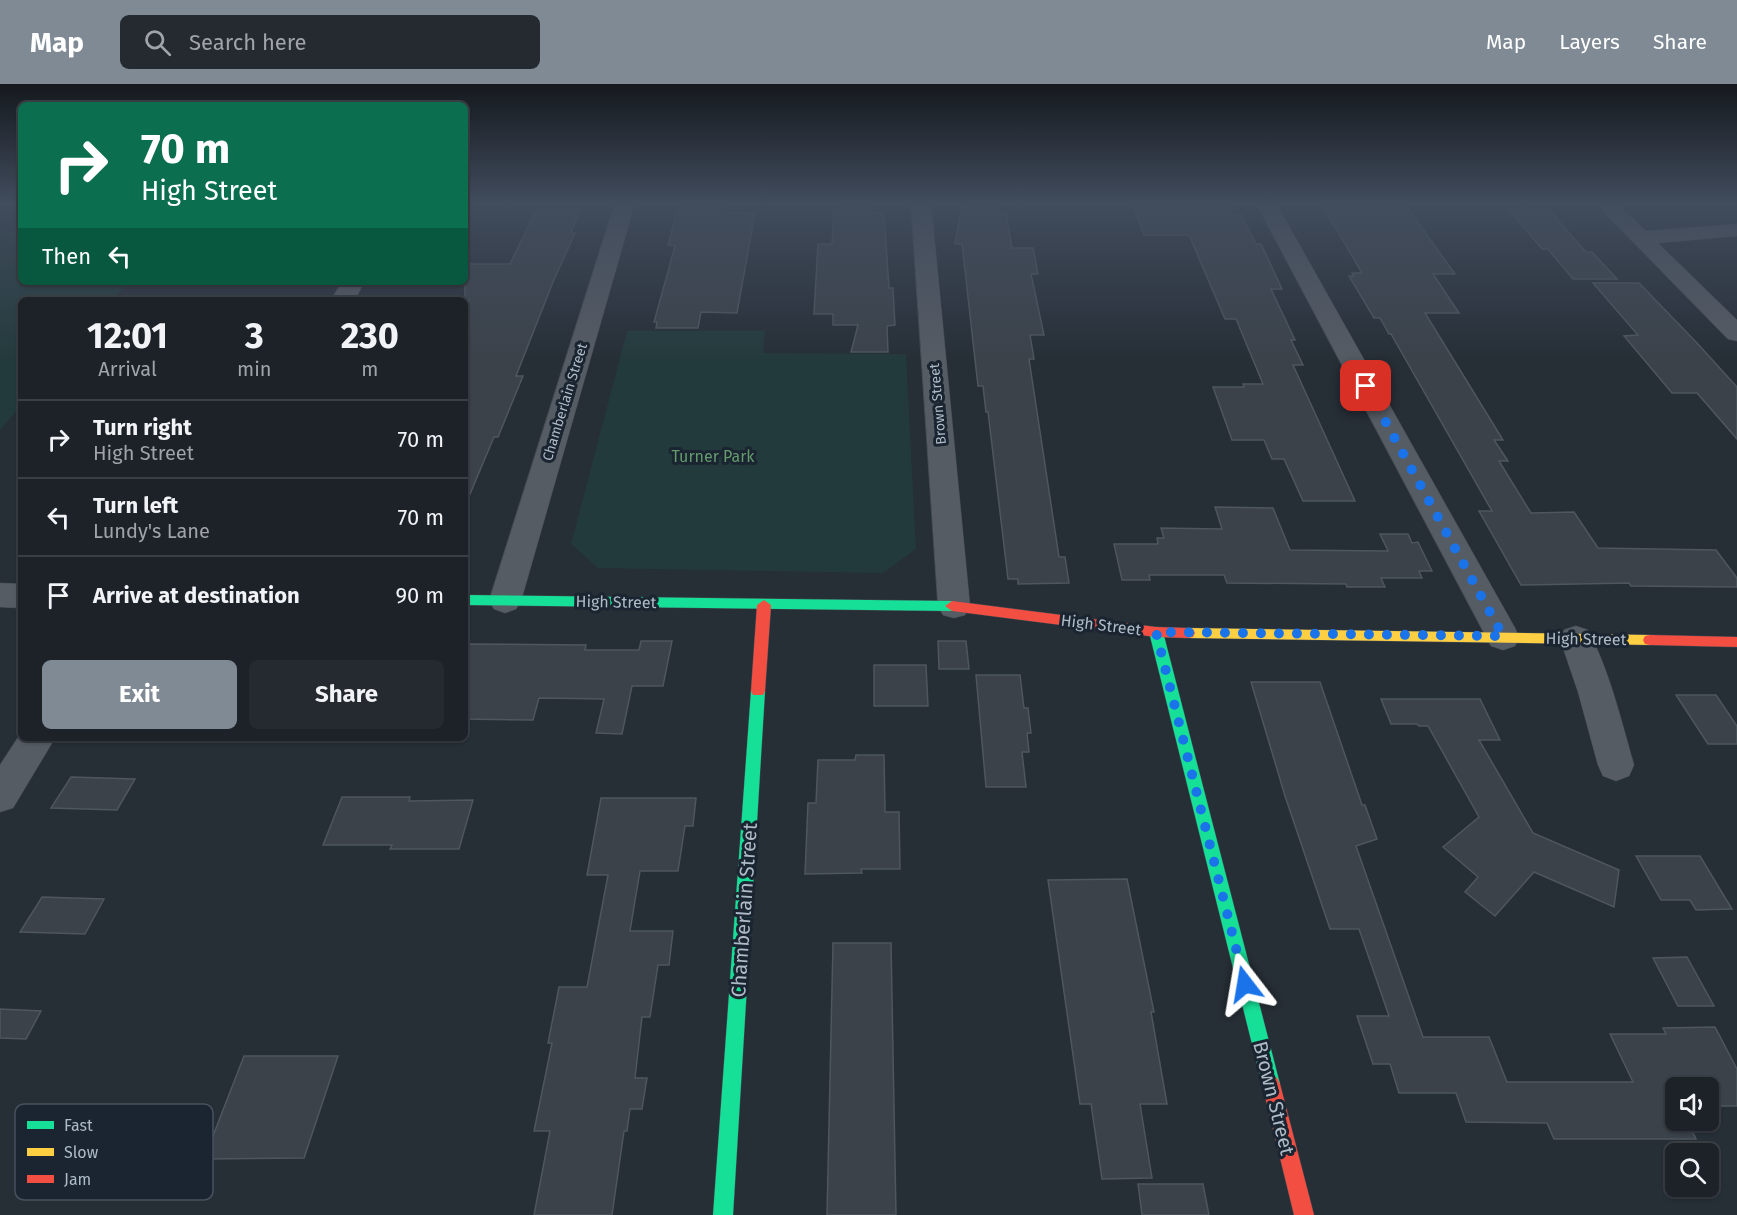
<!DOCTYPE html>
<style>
:root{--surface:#1c2228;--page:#252a30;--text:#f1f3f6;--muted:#a0a4a8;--line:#3a3f45;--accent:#7f8a95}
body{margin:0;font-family:"Fira Sans",sans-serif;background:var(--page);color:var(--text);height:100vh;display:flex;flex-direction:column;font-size:22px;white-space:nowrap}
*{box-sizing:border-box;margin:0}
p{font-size:20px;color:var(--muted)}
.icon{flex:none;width:33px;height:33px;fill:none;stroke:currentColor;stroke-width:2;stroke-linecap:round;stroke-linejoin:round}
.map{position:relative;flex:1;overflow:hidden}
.panel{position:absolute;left:18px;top:213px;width:450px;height:444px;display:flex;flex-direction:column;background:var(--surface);border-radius:9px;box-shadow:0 2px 4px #0004,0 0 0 2px var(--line)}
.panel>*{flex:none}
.hud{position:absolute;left:18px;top:18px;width:450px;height:183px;border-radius:9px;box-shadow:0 2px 4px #0004,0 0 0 2px var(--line);background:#0b6e4f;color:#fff;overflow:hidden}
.tools{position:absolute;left:1665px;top:993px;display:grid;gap:12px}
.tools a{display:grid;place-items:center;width:54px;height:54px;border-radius:9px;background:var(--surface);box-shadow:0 2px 4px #0004,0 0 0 2px var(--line);font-size:30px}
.pin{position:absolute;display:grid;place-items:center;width:51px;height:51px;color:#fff;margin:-26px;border-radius:12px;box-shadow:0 3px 9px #0006}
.me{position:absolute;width:66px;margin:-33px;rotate:346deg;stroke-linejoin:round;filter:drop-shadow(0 0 4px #0008)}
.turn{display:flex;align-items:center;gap:21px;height:126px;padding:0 24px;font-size:27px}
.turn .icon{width:78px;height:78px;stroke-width:2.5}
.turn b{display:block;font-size:42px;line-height:51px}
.then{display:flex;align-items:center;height:57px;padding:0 24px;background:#0003;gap:12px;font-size:22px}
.eta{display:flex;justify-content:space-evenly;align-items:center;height:102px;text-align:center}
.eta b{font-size:36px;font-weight:700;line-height:42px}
.button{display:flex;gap:12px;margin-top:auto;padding:12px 24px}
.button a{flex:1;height:69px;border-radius:9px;background:var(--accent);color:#fff;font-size:24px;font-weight:700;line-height:69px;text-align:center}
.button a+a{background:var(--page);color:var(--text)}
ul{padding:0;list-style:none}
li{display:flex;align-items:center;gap:18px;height:78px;padding:0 24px;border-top:2px solid var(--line)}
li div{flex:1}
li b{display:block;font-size:22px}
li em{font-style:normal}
header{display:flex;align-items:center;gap:36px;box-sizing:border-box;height:84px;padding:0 30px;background:var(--accent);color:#fff}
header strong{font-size:28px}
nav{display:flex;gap:33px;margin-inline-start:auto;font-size:21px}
.search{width:420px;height:54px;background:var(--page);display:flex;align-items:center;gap:15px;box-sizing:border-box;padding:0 21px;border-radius:9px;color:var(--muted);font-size:22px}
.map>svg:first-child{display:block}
.green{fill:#233a3c}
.building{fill:#3b424a;stroke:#4e565e;stroke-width:1.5}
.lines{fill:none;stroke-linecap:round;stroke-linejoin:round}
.street-casing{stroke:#434b53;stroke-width:1}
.fast-casing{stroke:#434b53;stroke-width:1}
.slow-casing{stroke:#434b53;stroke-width:1}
.jam-casing{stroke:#434b53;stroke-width:1}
.street{fill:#565c64;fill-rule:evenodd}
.fast{fill:#16e098;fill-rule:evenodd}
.slow{fill:#ffcf43;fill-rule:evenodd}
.jam{fill:#f24e42;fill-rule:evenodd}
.route{stroke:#1a73e8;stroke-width:10;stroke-dasharray:0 18}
.labels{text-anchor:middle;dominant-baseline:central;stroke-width:6;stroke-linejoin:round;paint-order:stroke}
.far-street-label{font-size:14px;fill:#afbbc8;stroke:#1a2531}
.park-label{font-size:16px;fill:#649b6c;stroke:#1a2531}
.street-label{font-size:16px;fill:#afbbc8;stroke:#1a2531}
.near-street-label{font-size:20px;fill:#afbbc8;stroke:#1a2531}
.key{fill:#1a2531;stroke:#47525e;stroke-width:1.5}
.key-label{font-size:16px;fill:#afbbc8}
</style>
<header>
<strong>Map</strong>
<div class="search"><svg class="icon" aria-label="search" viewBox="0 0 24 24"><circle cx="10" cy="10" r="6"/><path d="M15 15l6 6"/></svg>Search here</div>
<nav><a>Map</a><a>Layers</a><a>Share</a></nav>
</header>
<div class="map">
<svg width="1737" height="1131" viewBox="0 0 1737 1131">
<rect width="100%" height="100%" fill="#262e36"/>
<path class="green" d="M0,143L8,148H21V198H128L113,216H21V322L0,346Z
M627,247H765L763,269L906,270L916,465L883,489L598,484L571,460Z"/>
<path class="building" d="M680,119H723L720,128L755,129L737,229L701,228L698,244H656L657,238H654L675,162L668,161Z
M962,119H996L998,130H1006L1012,164H1033L1038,190H1031L1044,251H1030L1034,275H1029L1059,473H1065L1069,499L1018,500V495H1008L988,328H986L983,302H978L962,160H955Z
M1132,119H1225L1231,131H1241L1256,160H1261L1282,205H1271L1295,256H1291L1303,281H1293L1355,417H1303L1284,375H1272L1264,356H1232L1213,303H1244L1243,300H1263L1236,235H1225L1189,151H1144Z
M1321,119H1404L1455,190H1433L1459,229H1425L1503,356H1494L1508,377H1499L1531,429L1574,428L1598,464L1716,466L1737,494V503L1631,502L1629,499L1521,501L1479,427H1492L1391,250H1389L1380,234H1374L1349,192H1354L1352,189H1362Z
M843,121H868V129H884L889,204H893L895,241L887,242L888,268H851L858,241H833V230H814L818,160H832L834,127H843Z
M1508,125H1548L1586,168H1592L1617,195H1573L1548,165H1542Z
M536,126H580L571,149H575L553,198L516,292H523L498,353H494L465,422V225L469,216H465V180H510Z
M1593,199H1639L1697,259L1737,303V355L1697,309H1672L1624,252L1638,251Z
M1215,423L1273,424L1290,466L1388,467L1380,450H1408L1412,459L1418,458L1432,487H1419L1422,494H1381L1385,503H1347L1346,500L1227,499L1224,491H1149L1150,496H1122L1114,460H1158L1157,454H1164L1161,444L1222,445Z
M641,557H672L663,602H632L622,650L596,649L604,615L539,614L533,636L465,635V560L586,561L585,566H639Z
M938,557H966L969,585H939Z
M874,581H926L928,622H874Z
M976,591H1020L1024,624H1028L1031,649H1027L1029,668H1022L1026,703H986Z
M1251,598H1320L1362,721H1365L1377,755L1356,762L1423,953H1489L1507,998H1633L1610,950H1666L1663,944L1715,943L1737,985V1022H1708V1004H1676V1036H1687L1696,1055H1554L1547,1039L1466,1038L1456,1009H1399L1390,980H1373L1357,932H1389L1359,845H1330L1285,712Z
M1676,611H1716L1737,642V660H1708Z
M1381,615H1480L1500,656H1479L1533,749L1619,786L1614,823L1534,788L1495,832L1465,808L1478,793L1443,763L1479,733L1428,642H1419L1417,640H1391Z
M856,671H884L885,728H899L900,785H861L862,789L805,790L808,719H816L818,676H855Z
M71,693L135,695L117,726L51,724Z
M342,713H410L409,717L473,716L459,765H390L392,761H323Z
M601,714H696L693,742H685L678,787H640L630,847H673L669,881H658L650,933H642L635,994H647L642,1025H630L627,1047H624L612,1131H534L550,1047H534L552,959H548L559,903H587L608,791H587Z
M1636,772H1700L1732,825L1696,826L1690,816H1661Z
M1127,795L1154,928H1151L1167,1020H1140L1152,1094L1102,1095L1091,1020H1080L1048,796Z
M42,813L104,815L85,850L20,848Z
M833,859H891L896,1131H827Z
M1687,873L1714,922H1678L1653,874Z
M0,925L41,927L26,955L0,954Z
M244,972H338L304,1074L204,1075Z
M1138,1100H1203L1209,1131H1142Z"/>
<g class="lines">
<defs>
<path id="street" d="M615,119H635L521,517L516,525L505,529L494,525L489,517Z
M911,119H931L970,522L965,531L954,534L943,531L938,522Z
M1256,119H1276L1515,544L1519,553L1515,562L1503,566L1491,562Z
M1595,119H1617L1646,147L1737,140V152L1658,159L1737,236V257L1728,255Z
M342,198H364L355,216H331Z
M0,499L21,500V524L0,523Z
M1576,542L1588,546C1610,588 1621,636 1634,681L1629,692L1616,697L1603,692L1598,681L1578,608L1560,555L1564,546Z
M21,649V654H55L13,724L0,728V681Z"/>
<path id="fast" d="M465,511L952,517L959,522L952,527L465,521Z
M1156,543L1161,544L1163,548L1280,1000L1277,1006L1271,1009L1265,1006L1262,1000L1149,548L1151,544Z
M758,601L763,603L765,607L733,1131H713L751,607L753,603Z"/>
<path id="slow" d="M1188,544L1650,551L1655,552L1657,556L1655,560L1650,561L1188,554L1183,553L1181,549L1183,545Z"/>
<path id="jam" d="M764,516L771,521L765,607L763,611H753L751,607L757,521Z
M952,517L1156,543L1188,544L1193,545L1195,549L1193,553L1188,554L1156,553L952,527L945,522Z
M1650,551L1737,553V563L1650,561L1645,560L1643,556L1645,552Z
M1271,991L1277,994L1280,1000L1314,1131H1294L1262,1000L1265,994Z"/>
</defs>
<use href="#street" class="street-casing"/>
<use href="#fast" class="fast-casing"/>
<use href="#slow" class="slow-casing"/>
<use href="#jam" class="jam-casing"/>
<use href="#street" class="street"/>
<use href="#fast" class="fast"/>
<use href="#slow" class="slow"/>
<use href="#jam" class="jam"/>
</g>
<linearGradient id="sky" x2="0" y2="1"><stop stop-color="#15191e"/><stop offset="0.43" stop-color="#414c5d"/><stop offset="1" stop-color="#414c5d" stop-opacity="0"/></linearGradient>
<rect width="1737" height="277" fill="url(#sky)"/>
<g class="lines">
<path class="route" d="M1245,900L1156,548L1503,552L1366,302"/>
</g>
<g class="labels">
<g class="far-street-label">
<text transform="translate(565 318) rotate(-73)">Chamberlain Street</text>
<text transform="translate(938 320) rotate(-95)">Brown Street</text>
</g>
<g class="park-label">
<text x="713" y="372">Turner Park</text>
</g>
<g class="street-label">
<text transform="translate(616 518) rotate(1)">High Street</text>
<text transform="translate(1101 541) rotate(7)">High Street</text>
<text transform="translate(1586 555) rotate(1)">High Street</text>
</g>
<g class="near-street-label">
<text transform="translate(744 826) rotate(-86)">Chamberlain Street</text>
<text transform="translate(1274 1014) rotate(76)">Brown Street</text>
</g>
</g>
<rect x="15" y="1020" width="198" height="96" rx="9" class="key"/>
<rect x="27" y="1037" width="27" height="8" fill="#16e098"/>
<rect x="27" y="1064" width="27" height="8" fill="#ffcf43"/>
<rect x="27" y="1091" width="27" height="8" fill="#f24e42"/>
<g class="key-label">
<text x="64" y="1047">Fast</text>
<text x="64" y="1074">Slow</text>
<text x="64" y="1101">Jam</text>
</g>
</svg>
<div class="tools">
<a><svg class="icon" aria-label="sound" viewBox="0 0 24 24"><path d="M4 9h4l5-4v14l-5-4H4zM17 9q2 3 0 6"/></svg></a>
<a><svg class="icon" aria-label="search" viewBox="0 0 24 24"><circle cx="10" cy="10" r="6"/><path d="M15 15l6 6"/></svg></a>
</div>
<div class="pin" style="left:1366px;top:302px;background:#d93025"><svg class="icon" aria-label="arrive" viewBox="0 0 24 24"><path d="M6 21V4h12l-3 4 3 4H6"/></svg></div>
<svg class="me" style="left:1245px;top:900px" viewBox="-20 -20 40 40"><path d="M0-17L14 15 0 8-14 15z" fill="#1a73e8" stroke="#fff" stroke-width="4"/></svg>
<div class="hud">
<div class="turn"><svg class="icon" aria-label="right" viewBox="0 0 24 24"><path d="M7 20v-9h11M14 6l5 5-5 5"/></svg><div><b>70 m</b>High Street</div></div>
<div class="then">Then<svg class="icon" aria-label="left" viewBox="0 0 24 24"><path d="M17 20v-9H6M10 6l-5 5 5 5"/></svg></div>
</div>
<section class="panel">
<div class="eta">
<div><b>12:01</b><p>Arrival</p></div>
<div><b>3</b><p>min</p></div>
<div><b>230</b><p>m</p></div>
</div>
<ul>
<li><svg class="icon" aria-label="right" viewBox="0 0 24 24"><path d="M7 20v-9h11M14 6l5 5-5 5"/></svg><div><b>Turn right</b><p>High Street</p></div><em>70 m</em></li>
<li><svg class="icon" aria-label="left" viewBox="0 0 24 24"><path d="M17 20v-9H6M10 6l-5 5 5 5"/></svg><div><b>Turn left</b><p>Lundy's Lane</p></div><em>70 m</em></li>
<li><svg class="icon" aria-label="arrive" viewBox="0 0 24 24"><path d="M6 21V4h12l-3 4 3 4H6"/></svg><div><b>Arrive at destination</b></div><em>90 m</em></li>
</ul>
<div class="button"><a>Exit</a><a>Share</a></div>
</section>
</div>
